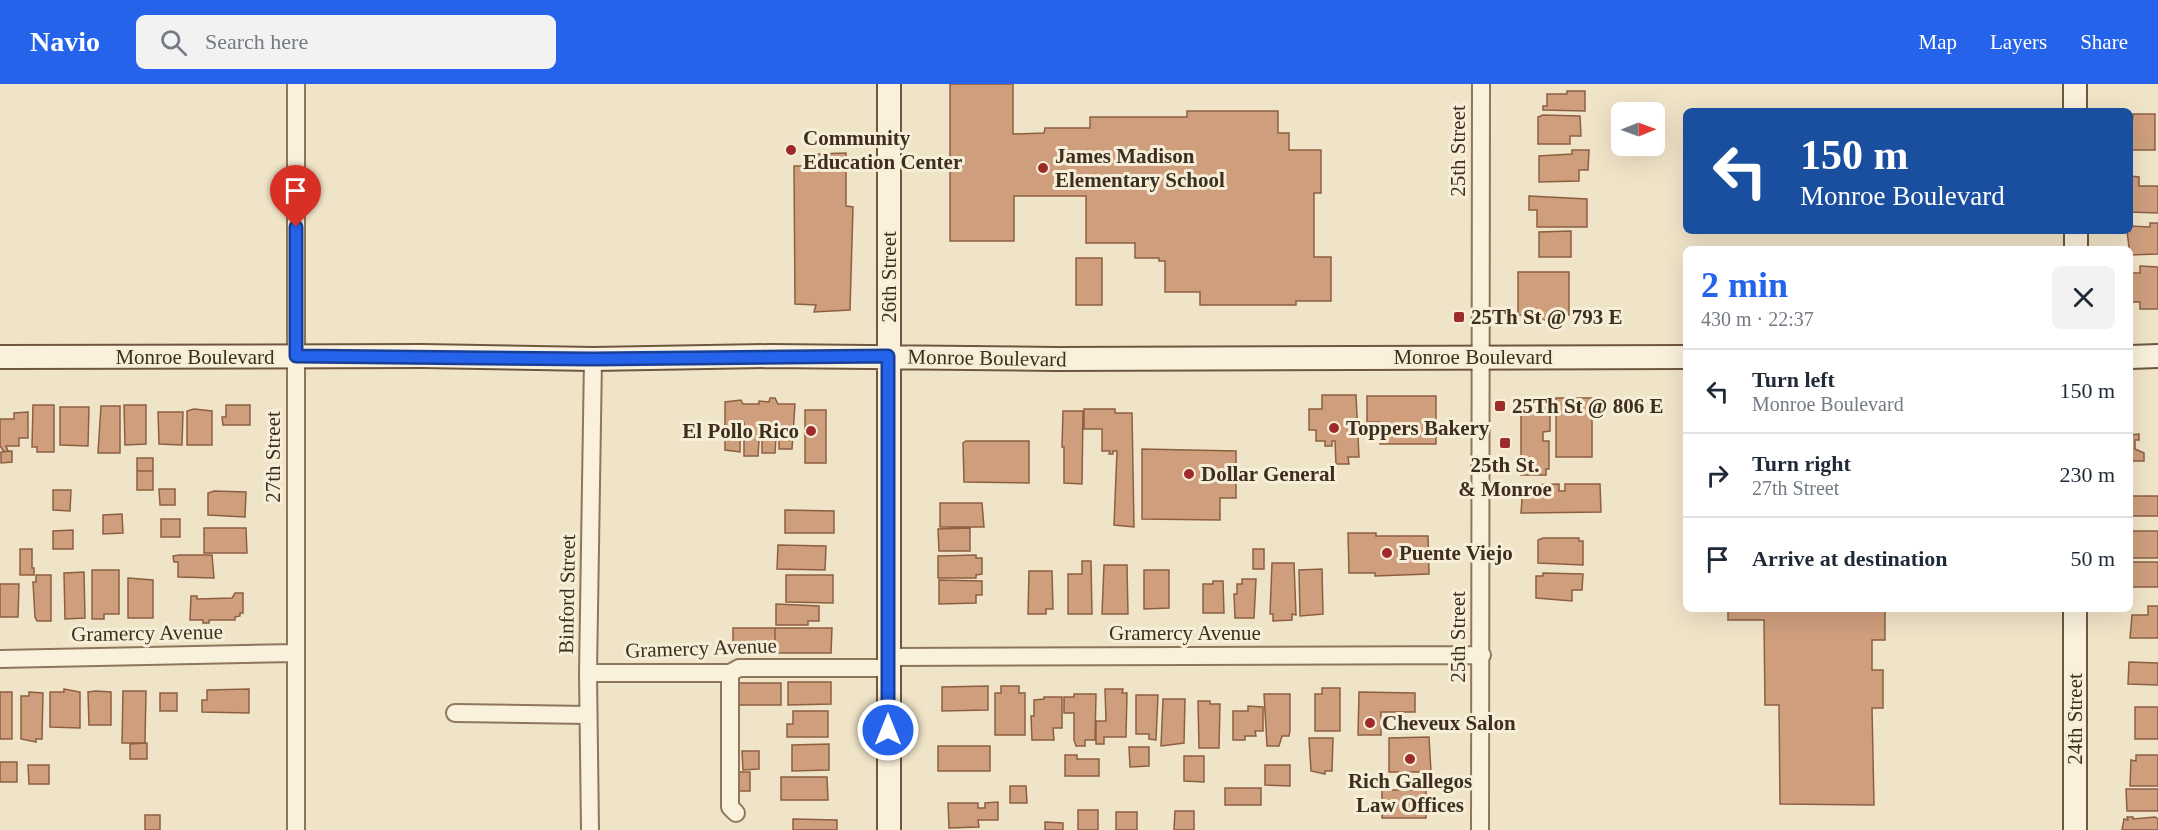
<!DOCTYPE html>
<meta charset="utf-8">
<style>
:root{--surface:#fff;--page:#f2f2f3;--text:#1f2937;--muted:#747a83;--line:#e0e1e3;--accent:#2563eb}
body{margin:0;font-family:"Times New Roman",serif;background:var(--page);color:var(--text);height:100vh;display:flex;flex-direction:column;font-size:22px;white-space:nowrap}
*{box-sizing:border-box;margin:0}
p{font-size:20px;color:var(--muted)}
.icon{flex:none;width:33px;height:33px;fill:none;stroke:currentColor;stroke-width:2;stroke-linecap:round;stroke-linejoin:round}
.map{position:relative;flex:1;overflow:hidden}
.side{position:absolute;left:1683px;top:162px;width:450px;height:366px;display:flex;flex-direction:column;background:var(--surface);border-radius:9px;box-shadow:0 6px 24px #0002}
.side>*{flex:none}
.top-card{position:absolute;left:1683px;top:24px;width:450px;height:126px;border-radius:9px;box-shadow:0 6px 24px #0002;background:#1a4fa0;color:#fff;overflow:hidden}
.needle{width:39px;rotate:89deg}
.tools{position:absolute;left:1611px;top:18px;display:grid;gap:12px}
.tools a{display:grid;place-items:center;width:54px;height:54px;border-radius:9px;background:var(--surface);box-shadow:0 6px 24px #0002;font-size:30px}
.pin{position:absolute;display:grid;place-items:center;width:51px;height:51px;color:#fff;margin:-62px -26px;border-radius:50% 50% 50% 0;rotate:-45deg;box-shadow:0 0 6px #0007}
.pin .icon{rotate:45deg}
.me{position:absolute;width:66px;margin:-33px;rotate:0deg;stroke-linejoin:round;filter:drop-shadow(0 0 4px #0008)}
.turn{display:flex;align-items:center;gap:21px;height:126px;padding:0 18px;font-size:27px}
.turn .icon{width:78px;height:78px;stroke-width:2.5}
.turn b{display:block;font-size:42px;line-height:51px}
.round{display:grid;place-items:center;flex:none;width:63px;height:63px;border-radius:9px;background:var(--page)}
.overview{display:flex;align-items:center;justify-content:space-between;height:102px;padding:0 18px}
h1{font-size:36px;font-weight:700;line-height:45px;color:var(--accent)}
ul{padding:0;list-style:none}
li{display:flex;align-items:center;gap:18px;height:84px;padding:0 18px;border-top:2px solid var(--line)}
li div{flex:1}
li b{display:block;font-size:22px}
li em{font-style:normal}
header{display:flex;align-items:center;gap:36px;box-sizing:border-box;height:84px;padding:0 30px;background:var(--accent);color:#fff}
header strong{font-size:28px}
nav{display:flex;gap:33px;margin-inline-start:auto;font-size:21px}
.search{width:420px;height:54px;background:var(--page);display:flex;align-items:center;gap:15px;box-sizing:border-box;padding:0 21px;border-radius:9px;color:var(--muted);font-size:22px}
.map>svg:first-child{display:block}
.building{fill:#cf9f7d;stroke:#8d5f41;stroke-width:1.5}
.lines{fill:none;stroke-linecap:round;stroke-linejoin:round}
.street-casing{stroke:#8d765c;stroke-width:20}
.secondary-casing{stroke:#6f573f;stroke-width:26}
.street{stroke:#faf1dc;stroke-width:16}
.secondary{stroke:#faf1dc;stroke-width:22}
.route-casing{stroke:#184099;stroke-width:15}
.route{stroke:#2563eb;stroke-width:10}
.poi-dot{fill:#9e2a2b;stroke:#f7eed8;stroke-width:2}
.labels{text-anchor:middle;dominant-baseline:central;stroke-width:6;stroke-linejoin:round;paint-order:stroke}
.poi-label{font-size:21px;font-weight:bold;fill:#3d2e20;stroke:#f7eed8;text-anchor:start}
.street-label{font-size:21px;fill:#3d2e20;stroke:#f7eed8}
</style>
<header>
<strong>Navio</strong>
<div class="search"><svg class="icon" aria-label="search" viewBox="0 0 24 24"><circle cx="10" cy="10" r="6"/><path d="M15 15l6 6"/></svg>Search here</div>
<nav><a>Map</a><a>Layers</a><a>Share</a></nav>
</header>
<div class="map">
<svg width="2158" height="746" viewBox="0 0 2158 746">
<rect width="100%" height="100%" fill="#f0e4c8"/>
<path class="building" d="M950,0H1013V50L1044,49L1045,44H1090V33H1187V27H1278V49H1289V66H1321V109H1314V173H1331V217H1296V221H1200V208H1165V177H1159V174H1135V159H1086V112H1014V157H950Z
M1567,7H1585V27L1543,26V22H1547V10H1567Z
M2133,30H2155V66H2130Z
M1543,31L1580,32L1581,52H1570V60H1538V33Z
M1572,66H1589L1588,86H1579V97L1539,98V72L1572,70Z
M846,69V122L853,123L850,226L814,228L816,221L795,220L794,82H815L816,70Z
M2130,92L2139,93V102H2158V129L2130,128Z
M1529,112L1587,115V143H1537V126H1529Z
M2150,139H2158V170L2130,171L2127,147H2130V142L2150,143Z
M1571,147V173H1539V148Z
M1076,174H1102V221H1076Z
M2140,182L2158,183V225H2140V218H2130V189H2140Z
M1518,188H1569V231L1551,230V236H1535L1536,231H1518Z
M1322,311H1356L1359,373H1348L1349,380H1336L1335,357H1332V362H1325V357H1316V346H1309V325H1322Z
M1367,312H1436V360H1380V338H1367Z
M770,314H775L778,320H795L792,365H779V339H777L775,369H762V341H760L758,372H744V339L740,341V368L725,366V318L741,316L743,320H759V317L769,318Z
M1521,314H1543V320H1550V347L1543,348V357H1549V385H1546V391H1521Z
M1556,314H1592V373H1556Z
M33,321H54V368H37V363H32Z
M124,321H146V360L125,361Z
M226,321H250V341H223L222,333H226Z
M101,322H120V369H98Z
M60,323H89L88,362L60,361Z
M194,325L212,327V361H187V327Z
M1084,325H1115V329H1132L1134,443L1114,441L1117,367H1113V370H1109L1110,367H1102V345H1084Z
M805,326H826V379H805Z
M1063,327H1083L1082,400L1064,399V363H1062Z
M28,328V354H19V362H6L8,367L4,368L0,362V335H14V329Z
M158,328H183L182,361L159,360Z
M2139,350V356H2135V365L2144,369V377H2130V351Z
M966,357H1029V399L964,398L963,359Z
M1142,365L1236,367V414H1220V436L1142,435Z
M12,367V378L1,379V368Z
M137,374H153V387H137Z
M137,387H153V406H137Z
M1559,400V407H1565V400H1600L1601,428L1521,429L1523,401Z
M159,405H175V421H160Z
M53,406H71L70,427L53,426Z
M214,407L246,408L245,433L208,431V409Z
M2131,412H2158V432H2131Z
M940,419H982L984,443H940Z
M785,426L834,427V449H785Z
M122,430L123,449L103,450V431Z
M161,435H180V453H161Z
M204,444H246L247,469H204Z
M970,444V467H939L938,445Z
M73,446V465H53V447Z
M2130,447H2158V474H2130Z
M1348,449H1376V452H1428L1429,490L1375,492V489H1349Z
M1543,454H1579V457H1583V481L1538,479V456Z
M778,461L826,462L825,486L777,485Z
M20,465H32V484H34V491H20Z
M1253,465H1264V485H1253Z
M179,471H212L214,494L178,493V478H174L173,472Z
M976,471V474H982V490L976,491V494H938V472Z
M1082,477H1091L1092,530H1068V490H1082Z
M2130,478H2158V503H2130Z
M1272,479H1294L1296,531L1292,530V536L1273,537V530H1270Z
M1104,481H1127L1128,530H1102Z
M1322,485L1323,530L1300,532L1299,486Z
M92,486H119V530H104V535H92Z
M1144,486H1169V524L1144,525Z
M1029,487H1052L1053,525H1046V530H1028Z
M84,488L85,534L65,535L64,489Z
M1543,489L1583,490L1582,506H1572V517L1536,514V492H1543Z
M36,491H51V537H37L35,533L33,498H36Z
M786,491H833V519L786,518Z
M128,494L153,496V534H128Z
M1242,495H1256L1254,534H1235L1234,510H1237V500H1242Z
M939,496L982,497V511H976V519L939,520Z
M1213,497H1223L1224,529H1203V500H1213Z
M0,500H19L18,533H0Z
M235,509H243V529H240V532L235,533V536H209V539H203V536H190L191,512H197V515L232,514Z
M776,520L819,522V537H808V541H776Z
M2148,522H2158V554H2130L2132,531H2148Z
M1728,525H1885V556H1872V586H1883V624H1872L1874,721L1780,720L1779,621H1765L1764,536H1728Z
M733,544H775V569H733Z
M775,544H832L831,569H775Z
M2129,578L2158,579V601L2128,600Z
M788,598H831V620L788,621Z
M738,599H781V621H738Z
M988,602V626L942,627V603Z
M1001,602H1019V609H1025V651H995V609H1001Z
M1322,604H1340V647H1315V610H1322Z
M64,605L80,608V644L50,643V608H64Z
M249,605V629L202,628V616H207V606Z
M1105,605H1123L1122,609H1127L1126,653H1104V660H1096V637H1106Z
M96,607L111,608V641H89L88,608Z
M123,607H146L145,659H122Z
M0,608H12V655H0Z
M29,608L43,609L42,655H36V658L21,655V612H29Z
M1359,608L1415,609V628H1381V651H1358Z
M160,609H177V627H160Z
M1074,610H1096L1095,656H1085V662H1076L1074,656V629H1064V613H1074Z
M1264,610H1290V647L1289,652H1282L1279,662H1267Z
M1136,611H1158L1156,656L1149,655V650H1136Z
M1044,613H1062V644H1053L1054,656H1032L1031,632H1034V616L1044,615Z
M1163,615H1185L1184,659L1161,662Z
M1198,617H1210V620H1220L1219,664H1199Z
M1248,622L1263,623V647H1255L1256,652H1245V656H1233V627H1248Z
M2135,623H2158V655H2135Z
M793,627H828V653H787V640H793Z
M1429,653L1431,688H1389V654Z
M1309,654H1333L1332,687H1325V690L1311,687Z
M147,659V675H130V660Z
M829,660V686L792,687V661Z
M938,662H990V687H938Z
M1129,663H1149V682L1130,683Z
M742,667H759V685L743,686Z
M1065,671H1077V675H1099V692H1065Z
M2136,671H2158V702H2130L2131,676L2136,677Z
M1184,672H1204V698L1184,697Z
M0,678H17V698H0Z
M28,681H49V700H29Z
M1265,681H1290V702L1265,701Z
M734,688H750V707H734Z
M781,693H827L828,716H781Z
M1010,702H1026L1027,719H1010Z
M1225,704H1261V721H1225Z
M2126,705H2158V727H2127Z
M1382,706H1426V734H1382Z
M998,718V736H978L979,743L949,744L948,719H978V724H985V719Z
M1078,726H1098V746H1078Z
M1175,727H1194V746H1174Z
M1116,728H1137V746H1116Z
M145,731H160V746H145Z
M2127,733H2133V735L2155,733L2158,735V746H2122L2124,735L2128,736Z
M793,735L837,736V746H793Z
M1045,738L1063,739V746H1045Z"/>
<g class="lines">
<defs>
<path id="street" d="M296,0V746
M889,573L1482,571
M0,575L295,569
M588,589H730L739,584H889
M730,589V723L736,729
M455,629L588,631
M590,746L588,589L593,275
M1480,746L1481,0"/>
<path id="secondary" d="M2075,27V0
M2076,165V147
M0,273L422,272L593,275L771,272L1056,275L1686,273
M2130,273L2158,272
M889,746V0
M2075,746V525"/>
</defs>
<use href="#street" class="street-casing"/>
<use href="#secondary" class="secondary-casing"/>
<use href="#street" class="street"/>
<use href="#secondary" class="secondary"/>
</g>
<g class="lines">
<defs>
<path id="route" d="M296,143V272L593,275L888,272V646"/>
</defs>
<use href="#route" class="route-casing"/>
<use href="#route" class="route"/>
</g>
<g class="poi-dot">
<circle cx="791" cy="66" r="6"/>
<circle cx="1043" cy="84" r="6"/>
<rect x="1453" y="227" width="12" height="12" rx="3"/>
<rect x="1494" y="316" width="12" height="12" rx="3"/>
<circle cx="1334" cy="344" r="6"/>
<circle cx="811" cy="347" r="6"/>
<rect x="1499" y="353" width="12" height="12" rx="3"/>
<circle cx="1189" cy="390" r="6"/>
<circle cx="1387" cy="469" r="6"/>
<circle cx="1370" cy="639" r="6"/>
<circle cx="1410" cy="675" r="6"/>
</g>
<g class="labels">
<g class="poi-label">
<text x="803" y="54">Community<tspan x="803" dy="24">Education Center</tspan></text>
<text x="1055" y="72">James Madison<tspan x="1055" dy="24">Elementary School</tspan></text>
<text x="1471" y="233">25Th St @ 793 E</text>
<text x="1512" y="322">25Th St @ 806 E</text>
<text x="1346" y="344">Toppers Bakery</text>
<text x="799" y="347" text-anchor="end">El Pollo Rico</text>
<text x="1505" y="381" text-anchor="middle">25th St.<tspan x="1505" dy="24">&amp; Monroe</tspan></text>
<text x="1201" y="390">Dollar General</text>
<text x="1399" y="469">Puente Viejo</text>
<text x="1382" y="639">Cheveux Salon</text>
<text x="1410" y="697" text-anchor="middle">Rich Gallegos<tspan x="1410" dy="24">Law Offices</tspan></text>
</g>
<g class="street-label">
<text transform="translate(1458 67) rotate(-90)">25th Street</text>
<text transform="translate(889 193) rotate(-90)">26th Street</text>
<text x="195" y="273">Monroe Boulevard</text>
<text x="1473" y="273">Monroe Boulevard</text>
<text transform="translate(987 274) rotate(1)">Monroe Boulevard</text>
<text transform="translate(273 373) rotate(-90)">27th Street</text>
<text transform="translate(567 510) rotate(-89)">Binford Street</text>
<text transform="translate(147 549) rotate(-1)">Gramercy Avenue</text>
<text x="1185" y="549">Gramercy Avenue</text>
<text transform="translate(1458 553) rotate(-90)">25th Street</text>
<text transform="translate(701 564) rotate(-2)">Gramercy Avenue</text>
<text transform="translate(2075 635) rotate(-90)">24th Street</text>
</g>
</g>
</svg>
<div class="tools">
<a><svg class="needle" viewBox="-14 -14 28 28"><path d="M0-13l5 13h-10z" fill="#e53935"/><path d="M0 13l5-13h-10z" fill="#747a83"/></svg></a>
</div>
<div class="pin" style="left:296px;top:143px;background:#d93025"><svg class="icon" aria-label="arrive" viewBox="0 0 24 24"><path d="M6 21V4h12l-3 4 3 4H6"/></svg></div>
<svg class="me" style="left:888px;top:646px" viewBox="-20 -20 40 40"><circle r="17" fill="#2563eb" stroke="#fff" stroke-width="3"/><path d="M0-11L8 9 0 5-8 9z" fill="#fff"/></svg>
<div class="top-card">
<div class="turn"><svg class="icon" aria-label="left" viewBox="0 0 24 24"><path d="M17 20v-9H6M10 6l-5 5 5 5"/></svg><div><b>150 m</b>Monroe Boulevard</div></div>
</div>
<section class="side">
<div class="overview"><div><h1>2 min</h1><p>430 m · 22:37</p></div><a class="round"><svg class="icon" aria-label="close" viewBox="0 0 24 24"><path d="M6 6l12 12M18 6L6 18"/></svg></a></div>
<ul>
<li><svg class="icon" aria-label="left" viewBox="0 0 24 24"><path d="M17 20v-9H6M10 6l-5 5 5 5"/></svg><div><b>Turn left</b><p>Monroe Boulevard</p></div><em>150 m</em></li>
<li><svg class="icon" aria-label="right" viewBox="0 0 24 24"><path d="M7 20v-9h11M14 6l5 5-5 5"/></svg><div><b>Turn right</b><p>27th Street</p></div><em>230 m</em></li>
<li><svg class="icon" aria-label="arrive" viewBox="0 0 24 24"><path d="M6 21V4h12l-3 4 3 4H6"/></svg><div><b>Arrive at destination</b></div><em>50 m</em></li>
</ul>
</section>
</div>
